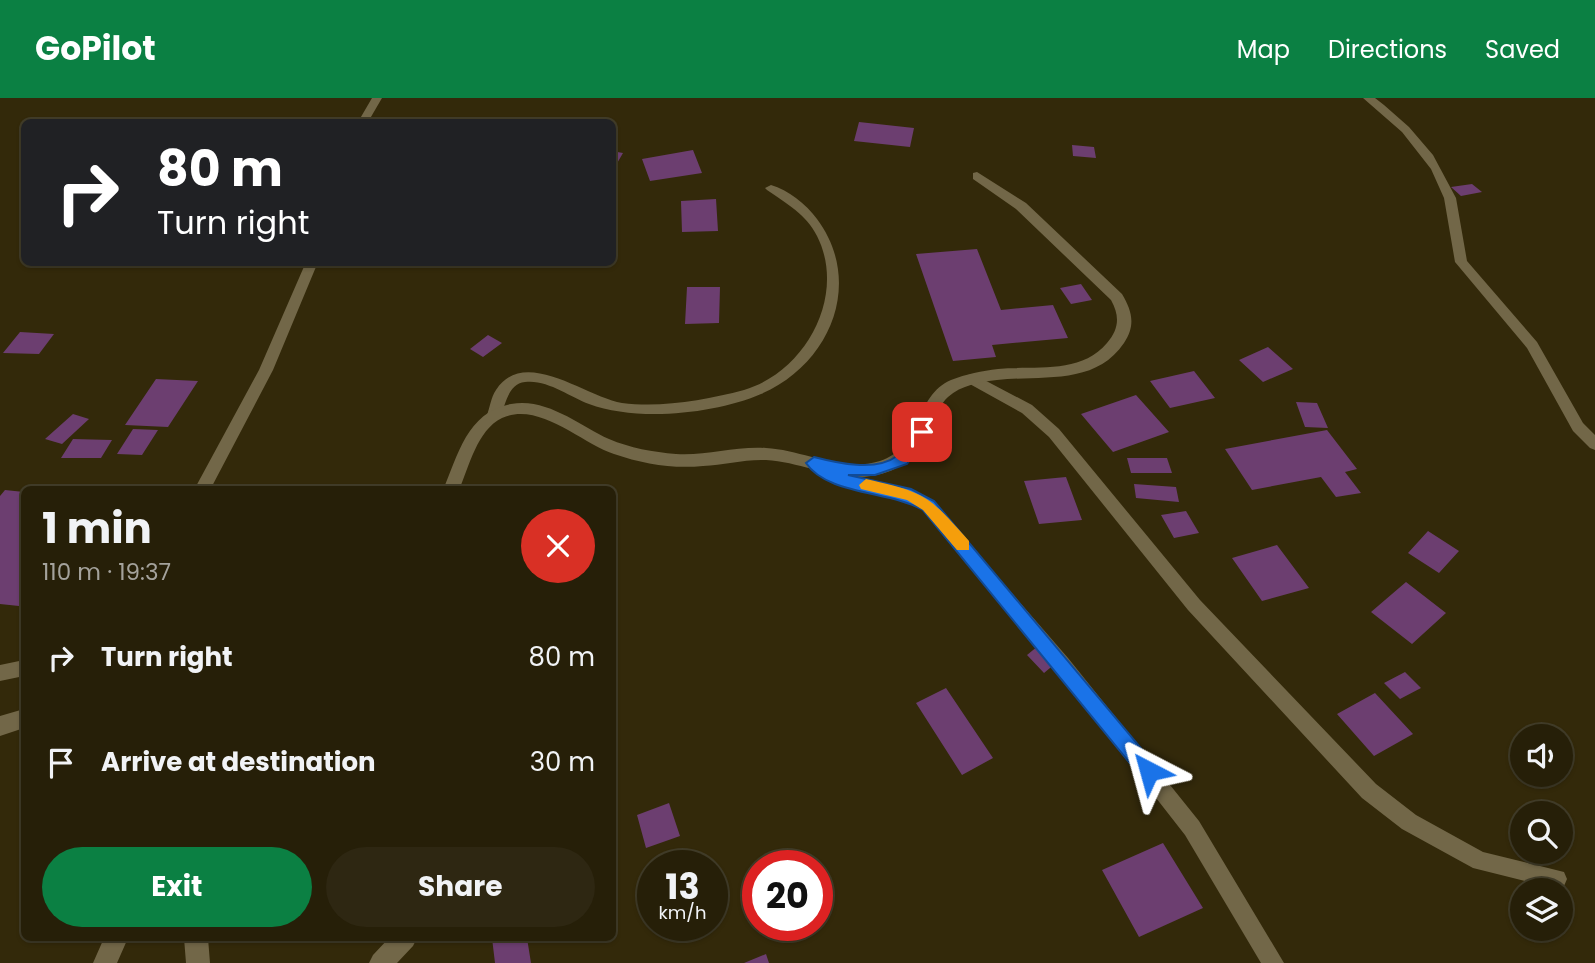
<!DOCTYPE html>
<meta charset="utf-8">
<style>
:root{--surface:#261f08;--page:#2e2712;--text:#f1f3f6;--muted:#a4a29c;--line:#423d29;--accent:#0b8043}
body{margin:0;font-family:Poppins,sans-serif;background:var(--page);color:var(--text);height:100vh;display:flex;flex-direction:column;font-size:26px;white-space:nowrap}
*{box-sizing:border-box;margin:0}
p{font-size:23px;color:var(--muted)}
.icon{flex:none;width:38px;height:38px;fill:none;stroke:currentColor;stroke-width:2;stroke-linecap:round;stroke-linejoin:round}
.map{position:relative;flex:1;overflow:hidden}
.details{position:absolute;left:21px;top:388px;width:595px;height:455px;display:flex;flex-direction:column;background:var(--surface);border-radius:10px;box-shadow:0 2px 5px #0004,0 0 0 2px var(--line)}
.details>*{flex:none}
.banner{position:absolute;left:21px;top:21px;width:595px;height:147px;border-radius:10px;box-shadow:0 2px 5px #0004,0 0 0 2px var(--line);background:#202124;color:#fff;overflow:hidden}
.tools{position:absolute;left:1510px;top:626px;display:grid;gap:14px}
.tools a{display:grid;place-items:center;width:63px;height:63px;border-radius:50%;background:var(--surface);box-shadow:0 2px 5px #0004,0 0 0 2px var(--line);font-size:35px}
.speed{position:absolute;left:637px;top:752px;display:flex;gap:14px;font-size:35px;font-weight:700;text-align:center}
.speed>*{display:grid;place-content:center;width:91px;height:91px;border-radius:50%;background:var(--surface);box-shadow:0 2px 5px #0004,0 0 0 2px var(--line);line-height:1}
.speed small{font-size:18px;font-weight:400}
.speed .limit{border:10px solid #d22;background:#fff;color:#111}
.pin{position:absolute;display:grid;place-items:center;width:60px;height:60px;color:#fff;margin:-30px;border-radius:14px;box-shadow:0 4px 10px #0006}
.me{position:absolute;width:77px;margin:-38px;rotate:321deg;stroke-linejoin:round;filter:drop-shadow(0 0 5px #0008)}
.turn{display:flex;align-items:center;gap:24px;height:147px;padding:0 21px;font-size:32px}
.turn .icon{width:91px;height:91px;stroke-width:2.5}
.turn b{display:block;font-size:49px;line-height:60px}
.round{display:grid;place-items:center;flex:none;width:74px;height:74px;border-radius:37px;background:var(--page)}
.head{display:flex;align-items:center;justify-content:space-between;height:119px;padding:0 21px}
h1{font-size:42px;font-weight:700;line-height:52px}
.primary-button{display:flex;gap:14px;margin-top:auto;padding:14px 21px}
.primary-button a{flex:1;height:80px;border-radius:42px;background:var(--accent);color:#fff;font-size:28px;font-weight:700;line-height:80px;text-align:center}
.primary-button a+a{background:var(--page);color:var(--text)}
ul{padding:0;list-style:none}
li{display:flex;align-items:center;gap:21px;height:105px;padding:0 21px}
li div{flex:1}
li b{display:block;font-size:26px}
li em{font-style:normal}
header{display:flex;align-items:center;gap:42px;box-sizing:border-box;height:98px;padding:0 35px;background:var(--accent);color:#fff}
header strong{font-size:33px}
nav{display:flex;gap:38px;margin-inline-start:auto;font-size:24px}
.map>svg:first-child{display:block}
.building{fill:#6c3e70}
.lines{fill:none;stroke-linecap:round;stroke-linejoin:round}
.service{fill:#726748;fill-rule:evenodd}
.minor{fill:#726748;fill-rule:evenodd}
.route{fill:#1a73e8;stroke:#114b97;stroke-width:2}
.slow{fill:#f59e0b}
</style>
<header>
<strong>GoPilot</strong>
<nav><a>Map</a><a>Directions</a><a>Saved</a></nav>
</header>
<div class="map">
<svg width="1595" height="865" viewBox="0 0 1595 865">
<rect width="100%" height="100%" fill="#33290a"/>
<path class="building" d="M859,24L914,30L910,49L854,43Z
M1072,47L1094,49L1096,60L1073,58Z
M693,52L702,75L650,83L642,61Z
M612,53L623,55L612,74Z
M1472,86L1482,94L1461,98L1451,89Z
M716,101L718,133L682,134L681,103Z
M977,151L1001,212L1053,207L1068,240L992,247L996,259L953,263L916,156Z
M1081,186L1092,202L1071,206L1060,190Z
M687,189H720L719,225L685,226Z
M20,234L54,236L39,256L3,255Z
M488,237L502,245L483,259L470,251Z
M1268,249L1293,271L1263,284L1239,262Z
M1194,273L1215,300L1170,310L1150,283Z
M156,281L198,283L168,329L125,327Z
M1136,297L1169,334L1113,354L1081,316Z
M1296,304L1317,305L1328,330L1305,329Z
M73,316L89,321L62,346L45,341Z
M133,331L158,332L142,357L117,356Z
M1327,332L1357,371L1345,374L1361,395L1336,399L1321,379L1252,392L1225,351Z
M73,341L112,342L101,360H61Z
M1127,360H1167L1172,375H1131Z
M1066,379L1082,422L1039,426L1024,383Z
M1134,386L1176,389L1179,404L1136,400Z
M5,392L24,394V500L19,508L0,506V398Z
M1186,413L1199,435L1174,440L1161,417Z
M1428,433L1459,453L1439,475L1408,455Z
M1277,447L1309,490L1262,503L1232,460Z
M1406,484L1446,515L1412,546L1371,514Z
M1038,548L1056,565L1044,575L1027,557Z
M1405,574L1421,590L1400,601L1384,585Z
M946,590L993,660L962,677L916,605Z
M1375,595L1413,636L1374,658L1337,616Z
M669,705L680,738L646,750L637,717Z
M1163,745L1203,810L1139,839L1102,772Z
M492,840H527L531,865H495Z
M766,856L769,865H744Z"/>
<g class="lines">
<path class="service" d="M372,0H382L368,24H358Z
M1363,0H1375L1384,7L1409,29L1433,57L1456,100L1467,163L1537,244L1583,325L1595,337V352L1590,350L1573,333L1527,250L1455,164L1444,100L1431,71L1402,34Z
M771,87C788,92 806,106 817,121C864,184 831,266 761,296C715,316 637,324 589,306C570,299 547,281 525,284C507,286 506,308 499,321H489L487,317C490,309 491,299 496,292C524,248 586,299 622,305C662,310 706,302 744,292C806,274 847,197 817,138C806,116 787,106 767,92L765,90Z
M306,164H318L273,272L210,392H194L259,272Z
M973,276L1032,307L1059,331L1200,502L1376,686L1416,717L1483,754L1564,774L1567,781L1564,788L1557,791L1473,770L1402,731L1362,700L1188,512L1049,339L1022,315L968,285L966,281L968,277Z
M816,360L849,378L911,391L933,404L1068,560L1199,723L1284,865H1261L1185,737L1056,572L923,412L907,402L840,387L811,370L809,366L811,362Z
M24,562V578L0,583V567Z"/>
<path class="minor" d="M977,74L1026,105L1122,196C1132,213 1136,227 1124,245C1095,288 1042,277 997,282C981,284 961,287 948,299C940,306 937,317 932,326C919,354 903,374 871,378C834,383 802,364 766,362C745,361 724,367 703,368C673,371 643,366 614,356C581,345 539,303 502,320C477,332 469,369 459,392H443C458,357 467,314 511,306C546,299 579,327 609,341C630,350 653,354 676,356C706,358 735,348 766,350C804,352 841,375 880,363C920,351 915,297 951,282C966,276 982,273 998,271C1035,267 1080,277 1107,245C1119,231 1120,218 1111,202L1016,111L973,81V75Z
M24,611V630L0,638V618Z
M104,840H128L117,865H93Z
M184,840H208L210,865H186Z
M389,840H417L413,848L397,865H369L373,857Z"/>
</g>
<path class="route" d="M922,328L929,334L907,366L875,377H848L911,391L934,403L1155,667L1158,673L1155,680L1149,683L1142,680L923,412C891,393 827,397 806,365L814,359C837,365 876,374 897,358C905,352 911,338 916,330Z"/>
<path class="slow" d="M866,381C927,395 928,397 969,443V452H957L923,412L907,402L861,391L859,387Z"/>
</svg>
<div class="tools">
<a><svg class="icon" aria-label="sound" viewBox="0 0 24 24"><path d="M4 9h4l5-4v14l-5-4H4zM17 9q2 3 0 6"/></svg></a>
<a><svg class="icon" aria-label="search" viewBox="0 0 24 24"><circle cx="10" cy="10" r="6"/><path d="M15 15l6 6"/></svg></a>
<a><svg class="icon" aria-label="layers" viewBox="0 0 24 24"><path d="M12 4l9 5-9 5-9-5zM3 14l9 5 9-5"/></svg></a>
</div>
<div class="speed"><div>13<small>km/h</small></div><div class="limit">20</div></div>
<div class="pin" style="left:922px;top:334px;background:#d93025"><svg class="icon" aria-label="arrive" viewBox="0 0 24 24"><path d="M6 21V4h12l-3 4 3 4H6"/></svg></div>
<svg class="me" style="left:1149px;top:673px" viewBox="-20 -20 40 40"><path d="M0-17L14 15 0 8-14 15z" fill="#1a73e8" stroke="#fff" stroke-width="4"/></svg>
<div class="banner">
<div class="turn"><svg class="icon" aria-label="right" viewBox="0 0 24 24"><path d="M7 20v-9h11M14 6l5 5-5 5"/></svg><div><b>80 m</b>Turn right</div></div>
</div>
<section class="details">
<div class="head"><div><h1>1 min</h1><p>110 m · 19:37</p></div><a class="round" style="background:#d93025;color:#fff"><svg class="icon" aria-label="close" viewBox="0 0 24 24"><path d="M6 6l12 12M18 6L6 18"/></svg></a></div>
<ul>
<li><svg class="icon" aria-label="right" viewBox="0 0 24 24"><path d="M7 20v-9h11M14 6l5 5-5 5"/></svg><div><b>Turn right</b></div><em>80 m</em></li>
<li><svg class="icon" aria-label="arrive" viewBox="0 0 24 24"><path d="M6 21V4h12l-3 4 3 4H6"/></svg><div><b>Arrive at destination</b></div><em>30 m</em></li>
</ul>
<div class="primary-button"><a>Exit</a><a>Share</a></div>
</section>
</div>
